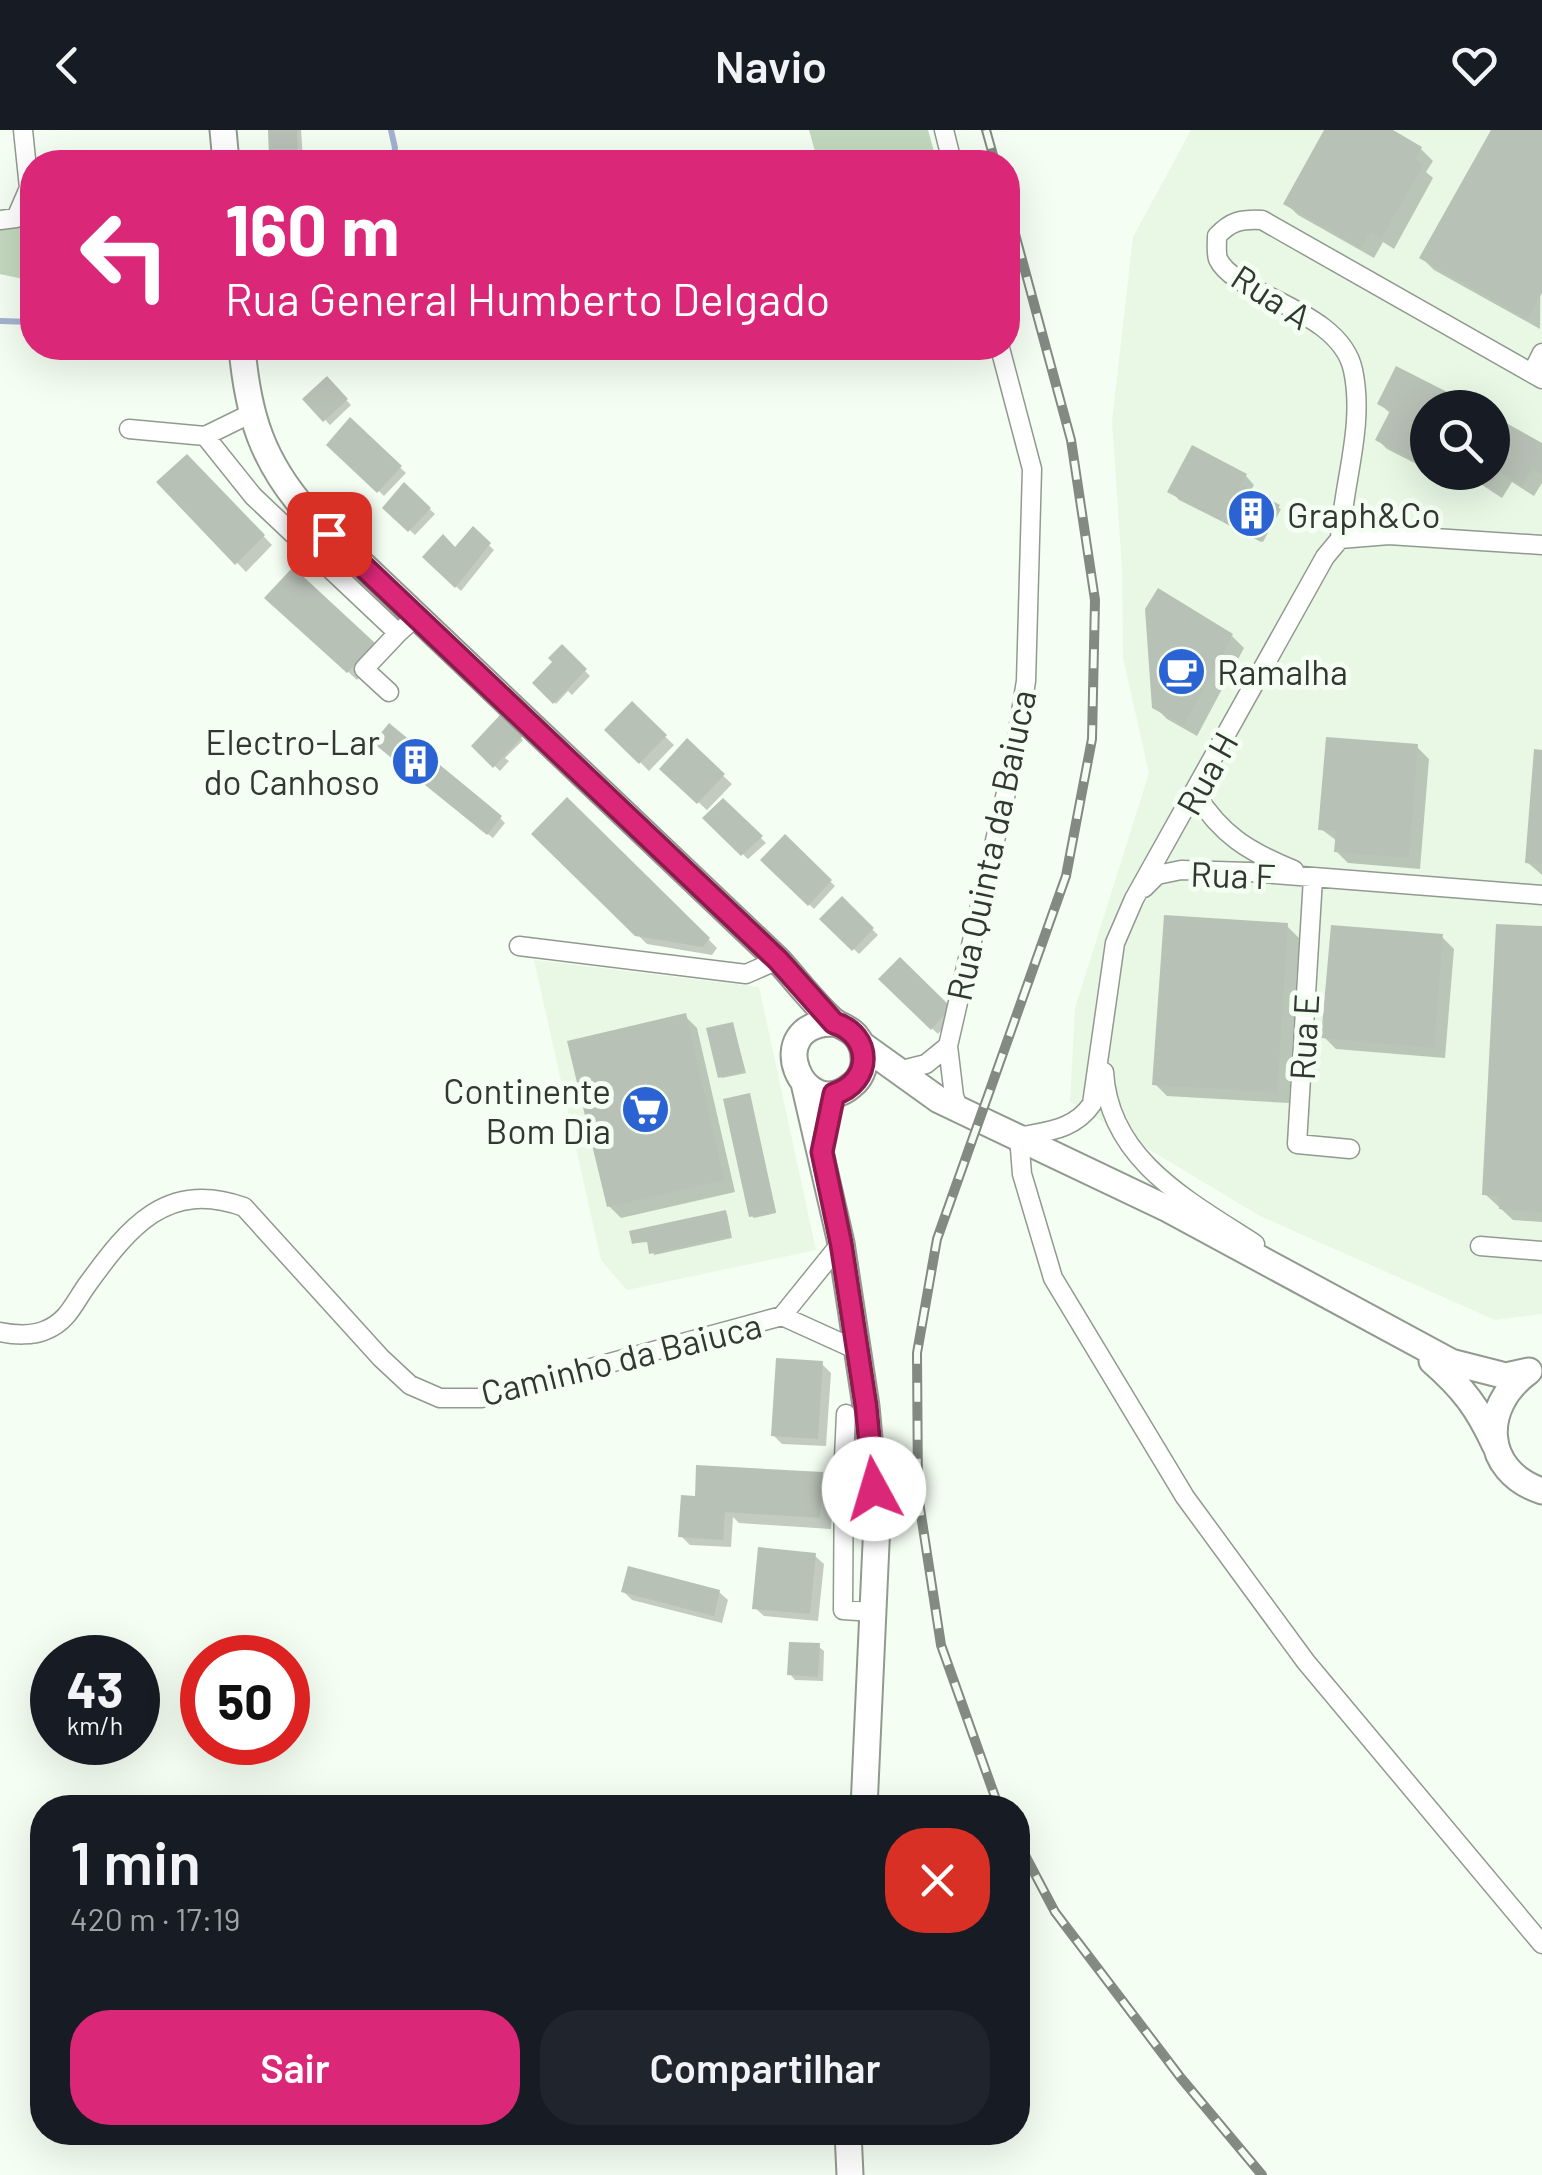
<!DOCTYPE html>
<html lang="pt">
<meta charset="utf-8">
<style>
:root{--surface:#171b24;--page:#20242c;--text:#f1f3f6;--muted:#9ea1a6;--accent:#db2777}
body{margin:0;font-family:Barlow,sans-serif;background:var(--page);color:var(--text);height:100vh;display:flex;flex-direction:column;font-size:38px;white-space:nowrap}
*{box-sizing:border-box;margin:0}
p{font-size:32px;color:var(--muted)}
.icon{flex:none;width:55px;height:55px;fill:none;stroke:currentColor;stroke-width:2;stroke-linecap:round;stroke-linejoin:round}
.map{position:relative;flex:1;overflow:hidden}
.panel{position:absolute;left:30px;top:1665px;width:1000px;height:350px;display:flex;flex-direction:column;background:var(--surface);border-radius:40px;box-shadow:0 10px 40px #0002}
.panel>*{flex:none}
.top-card{position:absolute;left:20px;top:20px;width:1000px;height:210px;border-radius:40px;box-shadow:0 10px 40px #0002;background:#db2777;color:#fff;overflow:hidden}
.controls{position:absolute;left:1410px;top:260px;display:grid;gap:20px}
.controls a{display:grid;place-items:center;width:100px;height:100px;border-radius:50%;background:var(--surface);box-shadow:0 10px 40px #0002;font-size:50px}
.speed{position:absolute;left:30px;top:1505px;display:flex;gap:20px;font-size:50px;font-weight:700;text-align:center}
.speed>*{display:grid;place-content:center;width:130px;height:130px;border-radius:50%;background:var(--surface);box-shadow:0 10px 40px #0002;line-height:1}
.speed small{font-size:25px;font-weight:400}
.speed .limit{border:15px solid #d22;background:#fff;color:#111}
.pin{position:absolute;display:grid;place-items:center;width:85px;height:85px;color:#fff;margin:-42px;border-radius:20px;box-shadow:0 5px 15px #0006}
.me{position:absolute;width:110px;margin:-55px;rotate:354deg;stroke-linejoin:round;filter:drop-shadow(0 0 8px #0008)}
.turn{display:flex;align-items:center;gap:35px;height:210px;padding:0 40px;font-size:45px}
.turn .icon{width:130px;height:130px;stroke-width:2.5}
.turn b{display:block;font-size:70px;line-height:85px}
.round{display:grid;place-items:center;flex:none;width:105px;height:105px;border-radius:40px;background:var(--page)}
.headline{display:flex;align-items:center;justify-content:space-between;height:170px;padding:0 40px}
h1{font-size:60px;font-weight:600;line-height:75px}
.button{display:flex;gap:20px;margin-top:auto;padding:20px 40px}
.button a{flex:1;height:115px;border-radius:40px;background:var(--accent);color:#fff;font-size:40px;font-weight:600;line-height:115px;text-align:center}
.button a+a{background:var(--page);color:var(--text)}
header{display:flex;justify-content:space-between;align-items:center;height:130px;padding:0 40px;background:var(--surface);font-size:45px;font-weight:600}
.map>svg:first-child{display:block}
.built{fill:#e8f8e5;fill-rule:evenodd}
.green{fill:#c3d9be}
.shadow{fill:#0003}
.lines{fill:none;stroke-linecap:round;stroke-linejoin:round}
.stream{stroke:#a3b3d0;stroke-width:6}
.building{fill:#b8c1b6}
.street-casing{stroke:#919a8f;stroke-width:21}
.secondary-casing{stroke:#919a8f;stroke-width:29}
.street{stroke:#fff;stroke-width:18}
.secondary{stroke:#fff;stroke-width:25}
.rail-casing{stroke:#838a82;stroke-width:10}
.rail{stroke:#f4fef2;stroke-width:6;stroke-dasharray:19;stroke-linecap:butt}
.route-casing{stroke:#8e194d;stroke-width:25}
.route{stroke:#db2777;stroke-width:18}
.labels{text-anchor:middle;dominant-baseline:central;stroke-width:10;stroke-linejoin:round;paint-order:stroke}
.street-label{font-size:35px;fill:#333732;stroke:#f4fef2}
.poi-label{font-size:35px;fill:#333732;stroke:#f4fef2;text-anchor:start}
</style>
<header><svg class="icon" aria-label="back" viewBox="0 0 24 24"><path d="M15 5l-7 7 7 7"/></svg>Navio<svg class="icon" aria-label="heart" viewBox="0 0 24 24"><path d="M12 20l-8-8c-3-5 5-10 8-4 3-6 11-1 8 4z"/></svg></header>
<div class="map">
<svg width="1542" height="2045" viewBox="0 0 1542 2045">
<rect width="100%" height="100%" fill="#f4fef2"/>
<path class="built" d="M1191,0H1542V1184L1495,1190L1260,1086L1070,972L1075,878L1149,643L1123,528L1122,439L1112,291L1133,107ZM1428,278H1492V342H1428Z
M534,830L759,857L816,1120L627,1160L601,1130Z"/>
<path class="green" d="M809,0H928L937,32H818Z
M32,84V151L0,144V99L17,97Z"/>
<path class="shadow" d="M270,0H301L303,29L277,31L272,25Z
M1327,0H1388L1421,19L1433,31L1426,42L1433,48L1394,119L1383,112L1374,128L1298,85L1286,73Z
M1494,0H1542L1540,199L1434,140L1422,128Z
M327,250L351,275L330,295L306,270Z
M1457,271L1464,278H1428V340L1387,319L1378,310L1391,284L1380,274Z
M350,291L406,343L384,366L329,314Z
M1542,316V353L1534,366L1512,352L1502,368L1462,342H1492Z
M187,327L272,415L246,442L159,352Z
M1246,346L1254,355L1250,362L1281,379L1263,412L1179,370L1171,361Z
M404,356L435,384L415,405L386,378Z
M473,400L494,420L461,461L425,427L455,420Z
M293,441L381,523L357,550L268,468Z
M1232,506L1244,518L1197,606L1167,589L1155,577Z
M562,518L590,546L572,565L568,561L556,574L536,553L556,532Z
M632,575L674,615L649,641L608,600Z
M500,588L523,610L505,628L509,631L500,641L474,616Z
M687,612L732,654L707,680L710,683L723,671L766,713L748,729L705,688L710,683L662,638Z
M1417,617L1429,629L1420,739L1348,733L1336,721L1337,711L1321,699Z
M1542,623V745L1527,732Z
M388,625L500,688L505,693L493,708Z
M535,704L649,749L717,818L712,825L647,814Z
M785,708L835,756L814,779L763,730Z
M842,770L878,805L859,824L823,789Z
M1287,796L1299,808L1289,973L1167,966L1155,954Z
M1542,799V1092L1513,1090L1485,1064Z
M1442,807L1454,819L1445,928L1336,919L1324,907Z
M881,849L954,884L938,904Z
M685,886L697,898L735,1062L621,1088L609,1076Z
M733,895L746,943L722,948L720,946Z
M749,965L776,1083L754,1088L752,1086Z
M727,1084L732,1108L654,1125L649,1112L634,1113Z
M822,1234L831,1243L826,1316L782,1314L773,1305Z
M822,1345L834,1357L831,1399L739,1393L733,1387L731,1417L690,1415L681,1406L697,1369Z
M815,1426L824,1434L818,1491L764,1486L755,1478Z
M623,1461L719,1462L728,1470L722,1493L632,1470Z
M818,1516L824,1521L823,1551L795,1550L790,1544Z"/>
<g class="lines">
<path class="stream" d="M391,0L395,18L393,32
M0,191L32,192"/>
</g>
<path class="building" d="M268,0H297L298,25L269,26Z
M1324,0H1393L1422,17L1415,30L1423,35L1381,109L1370,102L1361,118L1283,74Z
M1491,0H1542V163L1527,189L1419,128Z
M1396,236L1459,268L1454,278H1428V329L1424,336L1375,310L1390,281L1377,274Z
M327,246L348,269L323,292L302,269Z
M1492,285L1542,313V345L1532,338L1522,356L1500,342L1489,358L1463,342H1492Z
M350,287L402,336L377,363L326,315Z
M1192,315L1247,344L1222,391L1167,362Z
M187,324L265,405L235,435L156,352Z
M404,352L431,378L408,402L382,378Z
M1243,355L1280,375L1261,412L1223,392Z
M473,396L491,413L455,458L422,427L443,404L455,417Z
M293,437L375,513L347,543L264,468Z
M1158,458L1233,504L1184,595L1152,578L1145,479Z
M562,514L587,539L553,574L532,553L552,532L548,528Z
M632,571L667,605L639,634L604,600Z
M500,585L523,606L493,638L471,616Z
M389,593L502,686L487,705L373,613Z
M1326,607L1418,614L1409,728L1334,722L1336,701L1318,700Z
M687,608L725,644L697,674L659,639Z
M1534,619L1542,620V735L1525,733Z
M567,667L710,808L703,817L635,806L531,704Z
M723,668L763,706L741,726L702,688Z
M785,704L832,750L808,776L760,730Z
M842,766L874,798L852,821L819,789Z
M1164,785L1288,793L1277,962L1152,955Z
M1496,794L1542,796V1082L1499,1079L1500,1066L1482,1065Z
M1331,795L1443,804L1434,918L1321,908Z
M900,827L951,877L931,900L878,849Z
M686,883L724,1050L607,1077L567,911Z
M733,892L745,941L718,948L706,898Z
M750,963L776,1082L749,1087L723,969Z
M726,1080L731,1106L649,1124L647,1111L632,1114L629,1101Z
M776,1228L823,1231L818,1309L771,1306Z
M696,1335L823,1342L820,1388L725,1382L723,1410L678,1407L681,1365L695,1366Z
M758,1417L816,1423L810,1484L752,1479Z
M628,1436L720,1460L714,1486L621,1462Z
M789,1512L820,1513L818,1547L787,1545Z"/>
<g class="lines">
<defs>
<path id="street" d="M944,0L952,32
M0,90L16,88L29,58L23,0
M1532,243L1542,223
M129,299L205,306L253,366L398,503L416,487
M205,306L252,283
M1340,409C1343,353 1365,296 1353,240C1340,179 1235,166 1218,129C1216,123 1217,113 1217,106C1231,91 1241,89 1262,90L1542,249
M1542,415L1389,405L1340,409L1325,427L1134,769L1115,813L1092,974C1074,1000 1048,1001 1019,1007L1022,1044L1053,1148L1185,1367L1306,1532L1542,1814
M389,562L364,539L398,503
M1195,663C1221,705 1249,722 1294,740
M1313,748L1297,1014L1350,1019
M1144,758L1157,745L1181,740L1249,742L1542,765
M519,816L746,844L778,830
M898,941L926,934L948,916
M1104,942C1109,1030 1189,1071 1255,1114
M959,980L954,966L948,916L1013,632L1026,551L1032,339L1000,218
M1480,1116L1542,1121
M782,1186L857,1220
M0,1202C14,1205 33,1206 46,1200C68,1191 74,1173 87,1155C129,1097 167,1049 244,1077L381,1228L410,1255L440,1268H481L782,1186L841,1113
M871,1326L844,1328L843,1480L873,1482
M844,1328L846,1284"/>
<path id="secondary" d="M223,0L226,32
M242,218C248,285 262,331 307,382L778,830C796,850 812,871 831,889C838,896 849,897 856,906C861,912 864,920 864,928C865,938 860,949 852,955C804,997 759,893 834,893
M861,914L939,970L1168,1079L1451,1232L1506,1246L1529,1241
M804,953L841,1113L866,1276L877,1392L864,1678
M1432,1231C1463,1258 1478,1278 1495,1315
M1528,1242C1480,1277 1482,1341 1542,1361
M848,2002L850,2045"/>
</defs>
<use href="#street" class="street-casing"/>
<use href="#secondary" class="secondary-casing"/>
<use href="#street" class="street"/>
<use href="#secondary" class="secondary"/>
<defs>
<path id="rail" d="M986,0L995,32
M999,1678L941,1515L918,1365L917,1223L937,1109L1066,746L1092,609L1095,470L1071,310L1008,78
M1018,1712L1055,1782L1181,1948L1262,2045"/>
</defs>
<use href="#rail" class="rail-casing"/>
<use href="#rail" class="rail"/>
</g>
<g class="lines">
<defs>
<path id="route" d="M329,404L778,830L834,893C873,905 873,952 834,964L822,1022L841,1113L866,1276L874,1359"/>
</defs>
<use href="#route" class="route-casing"/>
<use href="#route" class="route"/>
</g>
<defs>
<symbol id="building-disc" viewBox="-11 -11 22 22"><circle r="9.5" fill="#2b64d2" stroke="#f4fef2"/><path d="M-4-6H4V6H1V3H-1V6H-4ZM-2.5-4.3h1.7v1.8h-1.7ZM.8-4.3h1.7v1.8H.8ZM-2.5-1h1.7V.8h-1.7ZM.8-1h1.7V.8H.8Z" fill="#fff"/></symbol>
<symbol id="cafe-disc" viewBox="-11 -11 22 22"><circle r="9.5" fill="#2b64d2" stroke="#f4fef2"/><path d="M-5.5-4.5H6V0H3Q3 3.5 0 3.5H-2.5Q-5.5 3.5-5.5 0ZM3-3.2v2h1.7v-2ZM-6 4.5H4V6H-6Z" fill="#fff"/></symbol>
<symbol id="supermarket-disc" viewBox="-11 -11 22 22"><circle r="9.5" fill="#2b64d2" stroke="#f4fef2"/><path d="M-6-5.5h2.5l.6 2H6L4.5 2H-2.5L-4.4-4H-6ZM-1.5 3.2a1.3 1.3 0 1 0 .1 0ZM3 3.2a1.3 1.3 0 1 0 .1 0Z" fill="#fff"/></symbol>
</defs>
<g fill-rule="evenodd">
<use href="#building-disc" x="1224" y="356" width="55" height="55"/>
<use href="#cafe-disc" x="1154" y="514" width="55" height="55"/>
<use href="#building-disc" x="388" y="604" width="55" height="55"/>
<use href="#supermarket-disc" x="618" y="952" width="55" height="55"/>
</g>
<g class="labels">
<g class="street-label">
<text transform="translate(1272 166) rotate(33)">Rua A</text>
<text transform="translate(1206 643) rotate(-61)">Rua H</text>
<text transform="translate(990 715) rotate(-78)">Rua Quinta da Baiuca</text>
<text transform="translate(1233 744) rotate(2)">Rua F</text>
<text transform="translate(1303 907) rotate(-87)">Rua E</text>
<text transform="translate(621 1228) rotate(-14)">Caminho da Baiuca</text>
</g>
<g class="poi-label">
<text x="1287" y="384">Graph&amp;Co</text>
<text x="1217" y="541">Ramalha</text>
<text x="380" y="611" text-anchor="end">Electro-Lar<tspan x="380" dy="40">do Canhoso</tspan></text>
<text x="611" y="960" text-anchor="end">Continente<tspan x="611" dy="40">Bom Dia</tspan></text>
</g>
</g>
</svg>
<div class="controls">
<a><svg class="icon" aria-label="search" viewBox="0 0 24 24"><circle cx="10" cy="10" r="6"/><path d="M15 15l6 6"/></svg></a>
</div>
<div class="speed"><div>43<small>km/h</small></div><div class="limit">50</div></div>
<div class="pin" style="left:329px;top:404px;background:#d93025"><svg class="icon" aria-label="arrive" viewBox="0 0 24 24"><path d="M6 21V4h12l-3 4 3 4H6"/></svg></div>
<svg class="me" style="left:874px;top:1359px" viewBox="-20 -20 40 40"><circle r="19" fill="#fff"/><path d="M0-13L10 11 0 6-10 11z" fill="#db2777"/></svg>
<div class="top-card">
<div class="turn"><svg class="icon" aria-label="left" viewBox="0 0 24 24"><path d="M17 20v-9H6M10 6l-5 5 5 5"/></svg><div><b>160 m</b>Rua General Humberto Delgado</div></div>
</div>
<section class="panel">
<div class="headline"><div><h1>1 min</h1><p>420 m · 17:19</p></div><a class="round" style="background:#d93025;color:#fff"><svg class="icon" aria-label="close" viewBox="0 0 24 24"><path d="M6 6l12 12M18 6L6 18"/></svg></a></div>
<div class="button"><a>Sair</a><a>Compartilhar</a></div>
</section>
</div>
